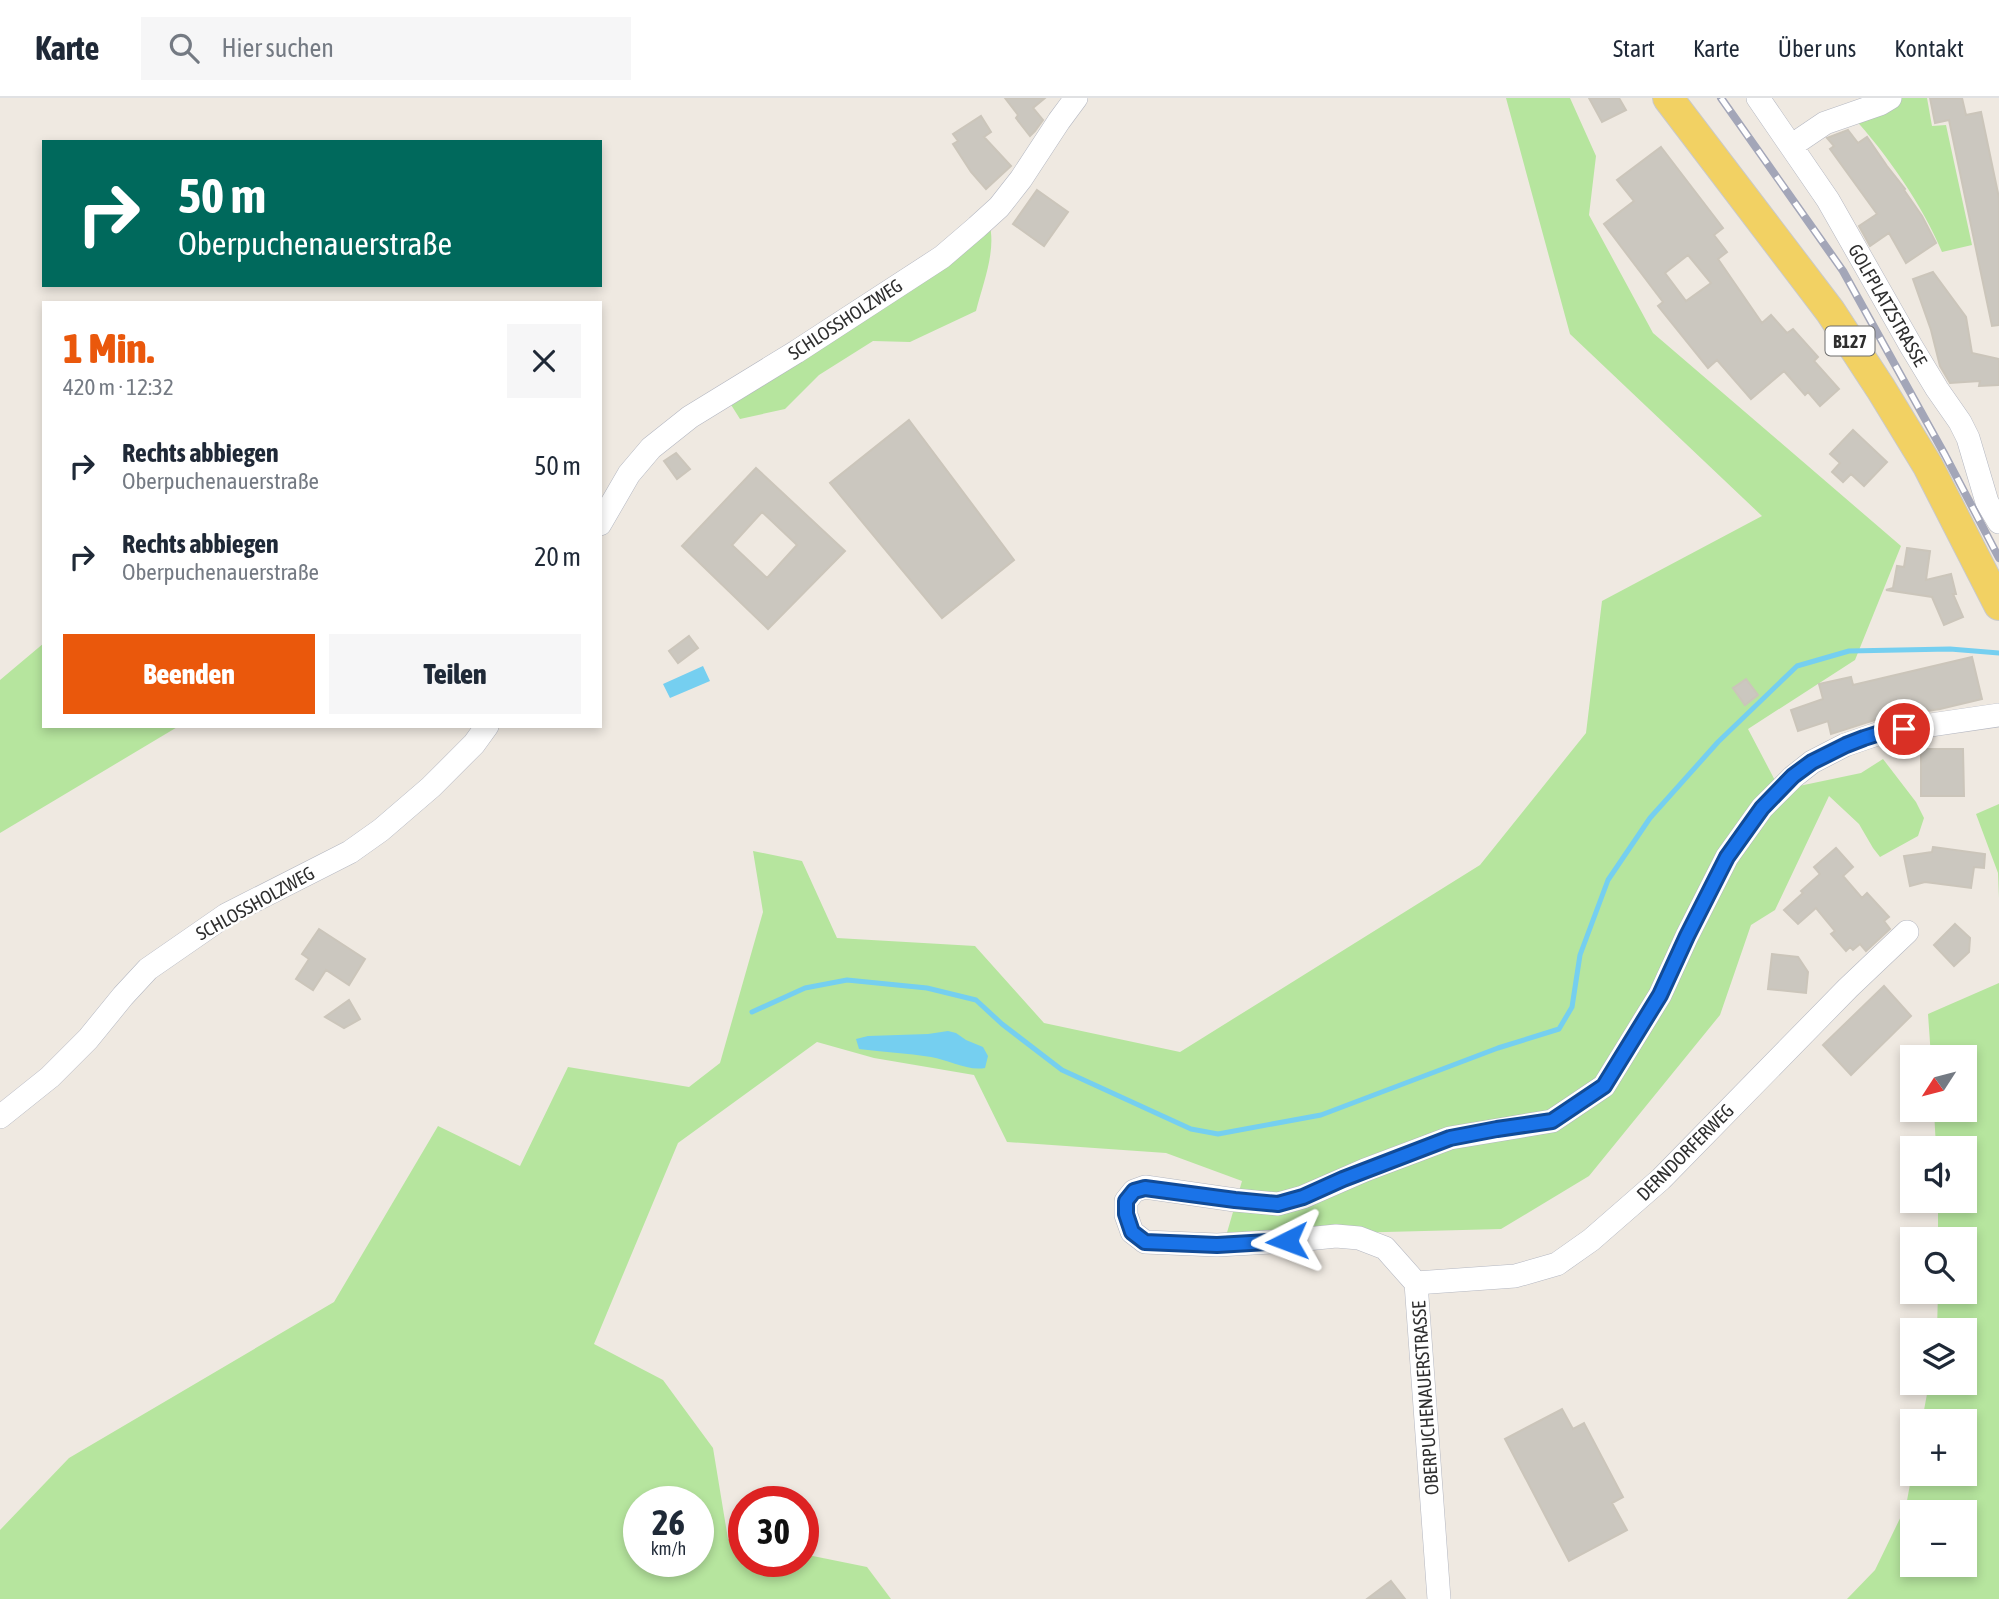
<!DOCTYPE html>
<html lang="de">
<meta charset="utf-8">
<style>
:root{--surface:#fff;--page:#f6f6f7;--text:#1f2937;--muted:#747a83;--line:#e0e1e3;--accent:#ea580c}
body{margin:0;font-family:"Asap Condensed",sans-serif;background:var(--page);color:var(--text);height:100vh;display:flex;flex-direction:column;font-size:26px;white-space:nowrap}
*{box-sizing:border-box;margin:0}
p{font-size:23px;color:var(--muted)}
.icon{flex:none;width:38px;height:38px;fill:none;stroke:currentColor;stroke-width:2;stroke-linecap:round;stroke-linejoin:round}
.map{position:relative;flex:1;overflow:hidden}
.drawer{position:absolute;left:42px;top:203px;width:560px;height:427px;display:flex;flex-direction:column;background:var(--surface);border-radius:0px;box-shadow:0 4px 10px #0003}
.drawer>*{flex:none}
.hud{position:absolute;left:42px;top:42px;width:560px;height:147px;border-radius:0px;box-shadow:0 4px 10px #0003;background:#00695c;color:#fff;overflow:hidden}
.needle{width:46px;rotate:234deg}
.buttons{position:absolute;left:1900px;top:947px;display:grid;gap:14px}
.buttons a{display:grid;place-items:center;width:77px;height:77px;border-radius:0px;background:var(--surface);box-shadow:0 4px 10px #0003;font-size:35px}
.speed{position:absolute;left:623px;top:1388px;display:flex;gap:14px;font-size:35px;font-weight:700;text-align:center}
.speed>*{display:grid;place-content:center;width:91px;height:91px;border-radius:50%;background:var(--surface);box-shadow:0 4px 10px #0003;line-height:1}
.speed small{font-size:18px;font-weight:400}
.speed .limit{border:10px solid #d22;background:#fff;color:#111}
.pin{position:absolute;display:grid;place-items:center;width:60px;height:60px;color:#fff;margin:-30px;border:4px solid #fff;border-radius:50%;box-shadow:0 2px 7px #0007}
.me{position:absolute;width:77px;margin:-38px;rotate:267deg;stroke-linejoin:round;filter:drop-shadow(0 0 5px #0008)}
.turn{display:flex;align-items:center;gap:24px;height:147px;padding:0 21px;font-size:32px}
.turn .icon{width:91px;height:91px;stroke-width:2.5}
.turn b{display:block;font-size:49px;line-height:60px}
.round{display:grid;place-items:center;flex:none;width:74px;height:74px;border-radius:0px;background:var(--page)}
.head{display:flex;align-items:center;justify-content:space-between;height:119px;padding:0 21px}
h1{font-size:42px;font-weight:800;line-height:52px;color:var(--accent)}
.cta{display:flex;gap:14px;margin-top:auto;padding:14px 21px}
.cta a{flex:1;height:80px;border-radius:0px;background:var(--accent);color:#fff;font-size:28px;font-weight:800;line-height:80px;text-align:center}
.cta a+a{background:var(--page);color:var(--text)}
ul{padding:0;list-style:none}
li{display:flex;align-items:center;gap:21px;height:91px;padding:0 21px}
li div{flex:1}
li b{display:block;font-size:26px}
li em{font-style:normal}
header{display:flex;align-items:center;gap:42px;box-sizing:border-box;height:98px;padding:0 35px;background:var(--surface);border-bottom:2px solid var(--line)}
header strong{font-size:33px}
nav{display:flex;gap:38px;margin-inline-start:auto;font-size:24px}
.search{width:490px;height:63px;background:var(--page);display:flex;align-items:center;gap:18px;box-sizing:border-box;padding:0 24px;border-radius:0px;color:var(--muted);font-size:26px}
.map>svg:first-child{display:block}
.green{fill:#b6e59e;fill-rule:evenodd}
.water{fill:#75cff0}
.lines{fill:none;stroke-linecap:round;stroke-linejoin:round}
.stream{stroke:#75cff0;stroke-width:5}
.building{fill:#cbc7bf;stroke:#cbc5ba;stroke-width:2;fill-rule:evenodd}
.minor-casing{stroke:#b4b7c1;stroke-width:24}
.major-casing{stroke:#c9c9c9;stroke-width:32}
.minor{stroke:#fff;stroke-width:23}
.major{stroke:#f2d163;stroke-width:30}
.rail-casing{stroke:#a3a6b8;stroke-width:8}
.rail{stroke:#fff;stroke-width:5;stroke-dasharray:16;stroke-linecap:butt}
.route-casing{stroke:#114b97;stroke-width:18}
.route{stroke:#1a73e8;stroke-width:12}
.labels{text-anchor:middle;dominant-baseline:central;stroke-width:5;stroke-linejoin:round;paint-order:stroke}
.shield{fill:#fff;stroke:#6d6d6d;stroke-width:2}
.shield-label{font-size:18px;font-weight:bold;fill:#2e2e2e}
.street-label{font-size:19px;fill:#2e2e2e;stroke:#fff}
</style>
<header>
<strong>Karte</strong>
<div class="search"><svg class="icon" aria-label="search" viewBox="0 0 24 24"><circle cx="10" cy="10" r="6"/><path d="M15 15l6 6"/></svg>Hier suchen</div>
<nav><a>Start</a><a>Karte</a><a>Über uns</a><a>Kontakt</a></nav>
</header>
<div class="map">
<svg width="1999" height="1501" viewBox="0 0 1999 1501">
<rect width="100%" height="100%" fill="#efe9e1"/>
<path class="green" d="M1506,0H1570L1596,58L1589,117L1653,235L1901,448L1855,562L1748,631L1780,692L1861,675L1883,661L1916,704L1924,720L1918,738L1880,759L1873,750L1859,726L1829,698L1775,812L1751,827L1720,917L1589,1078L1501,1131L1226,1138L1242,1083L1166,1055L1007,1044L974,977L874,960L817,944L678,1045L594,1246L663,1282L713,1350L728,1441L744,1444V1463H803V1456L867,1469L891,1501H0V1432L69,1360L334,1204L438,1028L520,1068L568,969L689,989L720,965L763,814L753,753L802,763L837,840L975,848L1044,925L1180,954L1480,767L1586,635L1602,503L1762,418L1570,236ZM639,1404H698V1463H639Z
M1899,0H1927L1932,28L1946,27L1972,147L1942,154C1923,108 1886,55 1853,19Z
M989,124C997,152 983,185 976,213L910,244L873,243L819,277L785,311L740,321L728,302Z
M44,545V628H179L0,735V582Z
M1999,706V800L1998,775L1976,716Z
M1999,885V1501H1847L1875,1472L1906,1408L1913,1370V1376H1965V1323H1922L1929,1285L1965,1284V1232H1937L1938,1194H1965V1141H1938V1103L1965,1102V1050H1936L1934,1012H1965V959H1931L1928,916ZM1913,1414H1965V1466H1913Z"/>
<path class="water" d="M703,568L710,583L670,600L663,586Z
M948,933L956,935L966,942L983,949L988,958L985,970C967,973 949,962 931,959C907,955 883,954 859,951L856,941L868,938L928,936Z"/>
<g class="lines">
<path class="stream" d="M752,914L805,890L847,882L927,890L976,902L1002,926L1062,972L1191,1031L1218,1036L1321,1017L1498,950L1559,931L1572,909L1580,857L1608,782L1650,720L1718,644L1797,568L1849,553L1950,551L1999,555"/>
</g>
<path class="building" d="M1005,0H1045L1033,10L1043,22L1035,33L1030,38L1016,20L1018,17Z
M1589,0H1619L1626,12L1602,24Z
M1930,0H1962L1966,17L1981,14L1999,100V227L1992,228L1949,22L1935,25Z
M981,18L991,34L984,39L1011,68L986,91L971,74L953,46L958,43L953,36Z
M1848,32L1858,45L1867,39L1887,68L1905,91L1904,92L1922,118L1936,145L1906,165L1889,135L1870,148L1859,128L1877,116L1830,51L1834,48L1827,40Z
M1661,49L1723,130L1714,137L1727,154L1718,161L1762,225L1771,217L1787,235L1793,231L1818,259L1814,263L1839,291L1820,308L1808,294L1805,297L1784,273L1751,301L1717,262L1708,270L1658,208L1663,204L1604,126L1634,103L1617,82ZM1688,157L1711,185L1686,203L1665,175Z
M1037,92L1068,114L1044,148L1013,126Z
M1933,174L1966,219L1972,255L1999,261V287L1979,288L1980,283L1950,285L1940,268L1931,232L1913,181Z
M909,322L1014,462L942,520L830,385Z
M1853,332L1887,364L1864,388L1851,376L1843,384L1832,374L1840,365L1830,356Z
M676,355L690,371L677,381L664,363Z
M756,370L845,453L768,531L682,448ZM762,414L797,447L767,480L732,447Z
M1907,450L1930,453L1926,482L1951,476L1956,496H1953L1963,519L1944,527L1932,499L1886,492L1893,490L1897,468L1904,469Z
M689,538L698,550L678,565L669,553Z
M1972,559L1982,601L1940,611L1881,620L1831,636L1828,623L1798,633L1791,612L1823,601L1819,586L1851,579L1853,587Z
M1746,581L1758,597L1745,607L1733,590Z
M1921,651H1963L1964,698H1921Z
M1933,749L1985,756L1984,770L1974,769L1971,790L1925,784L1910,788L1904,758L1932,754Z
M1836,750L1853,769L1843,778L1862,800L1867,795L1889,819L1884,823L1890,831L1866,853L1860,846L1853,852L1850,849L1846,853L1831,836L1835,833L1816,810L1798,826L1784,812L1803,795L1801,793L1820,776L1814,769Z
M1955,826L1970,840L1969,854L1954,868L1934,847Z
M319,831L365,861L349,887L326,872L313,892L296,881L309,861L302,856Z
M1772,856L1798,859L1808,874L1806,895L1768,891Z
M1884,888L1911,918L1851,977L1823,947Z
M349,902L360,921L344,930L325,919Z
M1562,1311L1573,1331L1584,1325L1623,1399L1612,1405L1627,1432L1569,1463L1505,1341Z
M1391,1483L1405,1501H1367Z"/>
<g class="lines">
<defs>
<path id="minor" d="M1758,0L1828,102L1911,248L1937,291L1960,324L1968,340L1987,404L1999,424
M1791,48L1825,25L1880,6L1890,0
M600,426L629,376L651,350L690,319L796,254L942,159L977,129L999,109L1021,81L1059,23L1076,0
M0,1019L50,979L88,941L123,898L148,871L226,817L350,754L381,732L431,689L474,646L487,628
M1416,1185L1515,1178L1557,1166L1591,1142L1661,1081L1848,890L1907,834
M1439,1501L1416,1185L1385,1150L1359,1140L1336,1138L1287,1143L1217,1147L1145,1144L1132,1134L1126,1117V1103L1134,1093L1145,1089L1235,1102L1278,1106L1303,1099L1365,1072L1450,1040L1552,1023L1604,988L1660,897L1687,838L1727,759L1762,710L1793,679L1812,664L1845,647L1883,634L1999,617"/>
<path id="major" d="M1668,0L1830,213L1881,291L1928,368L1999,507"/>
</defs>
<use href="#minor" class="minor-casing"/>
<use href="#major" class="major-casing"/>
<use href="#minor" class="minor"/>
<use href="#major" class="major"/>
<defs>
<path id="rail" d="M1721,0L1843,173L1945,357L1999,460"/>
</defs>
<use href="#rail" class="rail-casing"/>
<use href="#rail" class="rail"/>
</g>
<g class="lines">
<defs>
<path id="route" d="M1287,1143L1217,1147L1145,1144L1132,1134L1126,1116V1103L1134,1093L1145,1090L1235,1102L1278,1106L1303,1099L1343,1081L1450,1040L1497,1031L1552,1023L1604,988L1660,897L1687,838L1727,759L1762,710L1793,678L1812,664L1846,647L1864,640L1883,634L1904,631"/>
</defs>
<use href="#route" class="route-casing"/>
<use href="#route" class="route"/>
</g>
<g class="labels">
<rect class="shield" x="1825.5" y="228.5" width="49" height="29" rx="5"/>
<g class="shield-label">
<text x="1850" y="243">B127</text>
</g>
<g class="street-label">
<text transform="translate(1888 207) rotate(60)">GOLFPLATZSTRASSE</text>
<text transform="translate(845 221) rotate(-33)">SCHLOSSHOLZWEG</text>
<text transform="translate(255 805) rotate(-29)">SCHLOSSHOLZWEG</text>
<text transform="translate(1685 1054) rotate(-45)">DERNDORFERWEG</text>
<text transform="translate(1425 1300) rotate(-94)">OBERPUCHENAUERSTRASSE</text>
</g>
</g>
</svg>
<div class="buttons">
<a><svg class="needle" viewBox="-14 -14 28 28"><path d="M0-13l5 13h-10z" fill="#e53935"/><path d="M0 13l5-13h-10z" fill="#747a83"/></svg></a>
<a><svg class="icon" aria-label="sound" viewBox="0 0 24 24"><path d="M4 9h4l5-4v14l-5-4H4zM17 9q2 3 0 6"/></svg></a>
<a><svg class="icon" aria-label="search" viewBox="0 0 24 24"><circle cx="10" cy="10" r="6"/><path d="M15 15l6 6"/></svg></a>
<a><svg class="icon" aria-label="layers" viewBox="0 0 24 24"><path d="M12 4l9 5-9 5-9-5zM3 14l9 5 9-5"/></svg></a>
<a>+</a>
<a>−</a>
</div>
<div class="speed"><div>26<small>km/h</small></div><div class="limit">30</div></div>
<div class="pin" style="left:1904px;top:631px;background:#d93025"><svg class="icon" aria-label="arrive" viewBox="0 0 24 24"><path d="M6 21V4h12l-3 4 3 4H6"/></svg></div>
<svg class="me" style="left:1287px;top:1143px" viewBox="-20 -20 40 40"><path d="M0-17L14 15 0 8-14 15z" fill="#1a73e8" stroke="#fff" stroke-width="4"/></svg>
<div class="hud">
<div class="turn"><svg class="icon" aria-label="right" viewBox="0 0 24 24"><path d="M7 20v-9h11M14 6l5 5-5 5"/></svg><div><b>50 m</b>Oberpuchenauerstraße</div></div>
</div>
<section class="drawer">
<div class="head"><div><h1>1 Min.</h1><p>420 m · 12:32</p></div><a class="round"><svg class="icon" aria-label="close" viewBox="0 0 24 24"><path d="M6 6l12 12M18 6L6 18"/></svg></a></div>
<ul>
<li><svg class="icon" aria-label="right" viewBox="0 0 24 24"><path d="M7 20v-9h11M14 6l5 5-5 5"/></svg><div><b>Rechts abbiegen</b><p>Oberpuchenauerstraße</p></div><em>50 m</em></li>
<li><svg class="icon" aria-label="right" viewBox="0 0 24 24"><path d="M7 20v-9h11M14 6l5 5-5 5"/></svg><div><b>Rechts abbiegen</b><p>Oberpuchenauerstraße</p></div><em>20 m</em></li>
</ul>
<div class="cta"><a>Beenden</a><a>Teilen</a></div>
</section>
</div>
